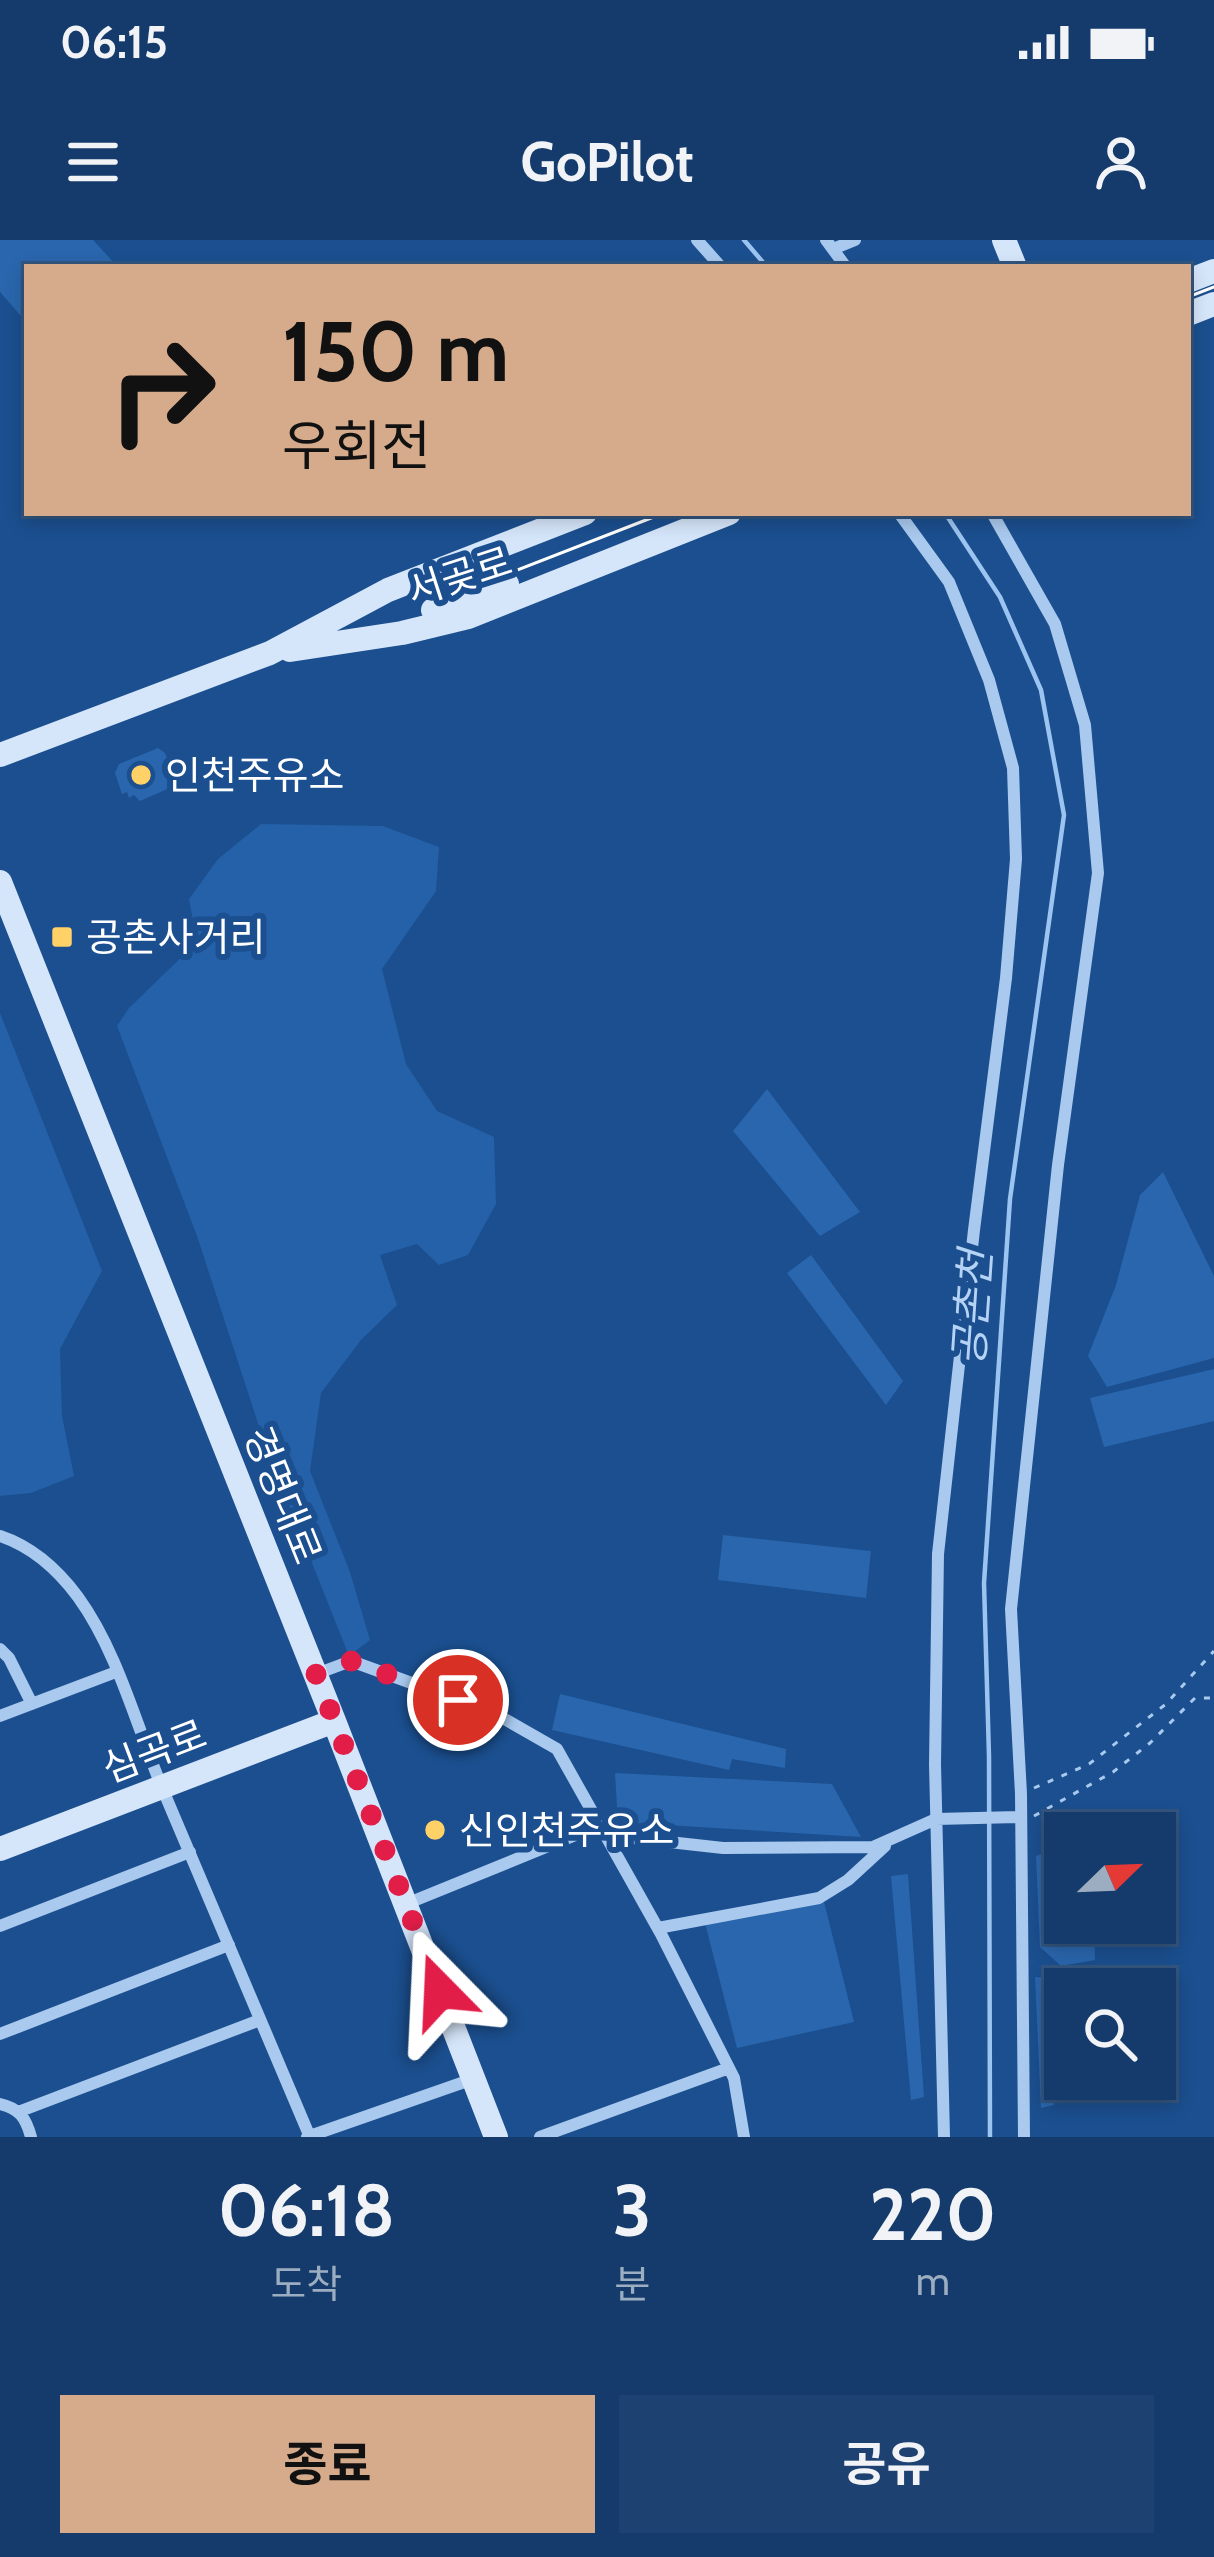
<!DOCTYPE html>
<html lang="ko">
<meta charset="utf-8">
<style>
:root{--surface:#143b6b;--page:#1d4271;--text:#f1f3f6;--muted:#9dadc1;--line:#33557e;--accent:#d6ab8b}
body{margin:0;font-family:Cabin,"Noto Sans KR",sans-serif;background:var(--page);color:var(--text);height:100vh;display:flex;flex-direction:column;font-size:45px;white-space:nowrap}
*{box-sizing:border-box;margin:0}
p{font-size:39px;color:var(--muted)}
.icon{flex:none;width:66px;height:66px;fill:none;stroke:currentColor;stroke-width:2;stroke-linecap:round;stroke-linejoin:round}
.map{position:relative;height:1897px;overflow:hidden}
.details{display:flex;flex-direction:column;background:var(--surface);flex:1}
.details>*{flex:none}
.banner{position:absolute;left:24px;top:24px;width:1167px;height:252px;border-radius:0px;box-shadow:0 6px 18px #0003,0 0 0 3px var(--line);background:#d6ab8b;color:#111;overflow:hidden}
.needle{width:78px;rotate:67deg}
.fabs{position:absolute;left:1044px;top:1572px;display:grid;gap:24px}
.fabs a{display:grid;place-items:center;width:132px;height:132px;border-radius:0px;background:var(--surface);box-shadow:0 6px 18px #0003,0 0 0 3px var(--line);font-size:60px}
.pin{position:absolute;display:grid;place-items:center;width:102px;height:102px;color:#fff;margin:-51px;border:6px solid #fff;border-radius:50%;box-shadow:0 3px 12px #0007}
.me{position:absolute;width:132px;margin:-66px;rotate:339deg;stroke-linejoin:round;filter:drop-shadow(0 0 9px #0008)}
.turn{display:flex;align-items:center;gap:42px;height:252px;padding:0 60px;font-size:54px}
.turn .icon{width:156px;height:156px;stroke-width:2.5}
.turn b{display:block;font-size:84px;line-height:102px}
.eta{display:flex;justify-content:space-evenly;align-items:center;height:204px;text-align:center}
.eta b{font-size:72px;font-weight:700;line-height:84px}
.action{display:flex;gap:24px;margin-top:auto;padding:24px 60px}
.action a{flex:1;height:138px;border-radius:0px;background:var(--accent);color:#111;font-size:48px;font-weight:700;line-height:138px;text-align:center}
.action a+a{background:var(--page);color:var(--text)}
.status{display:flex;justify-content:space-between;align-items:center;height:84px;padding:0 60px;background:var(--surface);direction:ltr}
.status svg{height:33px;fill:currentColor}
header{display:flex;justify-content:space-between;align-items:center;height:156px;padding:0 60px;background:var(--surface);font-size:54px;font-weight:700}
.map>svg:first-child{display:block}
.green{fill:#2461a8}
.lines{fill:none;stroke-linecap:round;stroke-linejoin:round}
.stream{stroke:#9cc4f0;stroke-width:4.5}
.building{fill:#2a66ad}
.path{stroke:#a9c9ee;stroke-width:3;stroke-dasharray:6 9;stroke-linecap:butt}
.street{stroke:#a9c9ee;stroke-width:12}
.secondary{stroke:#d6e6fa;stroke-width:24}
.tram{stroke:#fff;stroke-width:3}
.route{stroke:#e11d48;stroke-width:21;stroke-dasharray:0 37.8}
.poi-dot{fill:#ffd166;stroke:#1b4f8f;stroke-width:4.5}
.labels{text-anchor:middle;dominant-baseline:central;stroke-width:12;stroke-linejoin:round;paint-order:stroke}
.street-label{font-size:39px;fill:#fff;stroke:#1b4f8f}
.poi-label{font-size:39px;fill:#fff;stroke:#1b4f8f;text-anchor:start}
.water-label{font-size:42px;font-style:italic;fill:#b5d3f5;stroke:#1b4f8f}
</style>
<div class="status"><b>06:15</b><svg viewBox="0 0 49 12"><path d="M0 12V9h3v3zM5 12V6h3v6zM10 12V3h3v9zM15 12V0h3v12zM26 1h20v11H26zM47 4h2v5h-2z"/></svg></div>
<header><svg class="icon" aria-label="menu" viewBox="0 0 24 24"><path d="M4 6h16M4 12h16M4 18h16"/></svg>GoPilot<svg class="icon" aria-label="person" viewBox="0 0 24 24"><circle cx="12" cy="8" r="4"/><path d="M4 21q1-7 8-7t8 7"/></svg></header>
<div class="map">
<svg width="1214" height="1897" viewBox="0 0 1214 1897">
<rect width="100%" height="100%" fill="#1b4f8f"/>
<path class="green" d="M261,584L383,586L439,607L436,651L382,729L406,824L437,871L494,897L496,964L468,1015L439,1025L417,1004L380,1015L397,1065L361,1100L321,1153L310,1231L350,1332L370,1400L349,1416L265,1205L197,996L117,786L129,768L197,702L189,659L218,619Z
M0,773L102,1031L60,1109L62,1176L74,1236L31,1253L0,1256Z"/>
<g class="lines">
<path class="stream" d="M744,0L767,27
M945,273L1000,357L1041,450L1064,575L1010,959L984,1343L989,1516L990,1897"/>
</g>
<path class="building" d="M0,0H93L118,27H27V83L0,52Z
M158,508L165,513L175,538L172,547L140,561L134,555L129,558L127,552L122,554L115,533L119,524Z
M767,849L860,972L820,996L733,891Z
M1163,932L1214,1036V1118L1107,1147L1088,1116L1116,1045L1140,955Z
M811,1015L903,1141L886,1165L787,1033Z
M1214,1129V1181L1104,1207L1090,1158Z
M723,1295L871,1311L866,1358L718,1340Z
M560,1454L786,1509L785,1528L732,1519L729,1530L552,1490Z
M615,1533L832,1544L861,1597L618,1582Z
M1065,1606V1683H1094L1095,1720L1061,1726L1040,1707L1036,1616Z
M908,1634L924,1857L911,1860L891,1636Z
M824,1662L854,1782L737,1808L705,1683Z
M1035,1737L1050,1738L1054,1865L1041,1868Z"/>
<g class="lines">
<path class="path" d="M1034,1548L1089,1524L1166,1464L1214,1411
M1034,1576L1113,1532L1150,1503L1195,1458H1214"/>
<path class="street" d="M697,0L721,27
M826,0L846,27
M833,9L855,0
M899,273L949,342L989,440L1013,528L1016,619L1006,738L974,990L938,1314L935,1524L944,1897
M992,273L1055,384L1085,485L1098,633L1058,925L1011,1369L1021,1554L1024,1897
M0,1296C33,1307 58,1330 78,1357C118,1412 137,1488 163,1550C212,1666 261,1781 310,1897
M0,1409L9,1418L32,1464
M316,1434L351,1421L494,1473L557,1509L661,1694L734,1838L744,1897
M0,1476L116,1432
M606,1595L723,1608L873,1607L936,1579L1021,1577
M406,1664L600,1585
M0,1686L190,1612
M658,1688L819,1658L848,1640L885,1606
M0,1794L229,1705
M0,1864C19,1868 26,1878 31,1897
M18,1872L260,1780
M307,1897L473,1839
M540,1897L729,1828"/>
<path class="secondary" d="M1004,0L1015,27
M1188,41L1214,31
M1188,74L1214,64
M433,370L507,344
M290,410L402,393L468,377L729,273
M0,515L270,413L388,350L585,273
M0,642L334,1481L496,1897
M0,1609L334,1481"/>
<path class="tram" d="M1188,57L1214,47
M466,350L664,273"/>
</g>
<g class="lines">
<path class="route" d="M440,1751L316,1434L351,1421L458,1460"/>
</g>
<g class="poi-dot">
<circle cx="141" cy="535" r="12"/>
<rect x="50" y="685" width="24" height="24" rx="6"/>
<circle cx="435" cy="1590" r="12"/>
</g>
<g class="labels">
<g class="street-label">
<text transform="translate(459 336) rotate(-18)">서곶로</text>
<text transform="translate(283 1255) rotate(68)">경명대로</text>
<text transform="translate(154 1511) rotate(-21)">심곡로</text>
</g>
<g class="poi-label">
<text x="165" y="535">인천주유소</text>
<text x="86" y="697">공촌사거리</text>
<text x="459" y="1590">신인천주유소</text>
</g>
<g class="water-label">
<text transform="translate(972 1068) rotate(-86)">공촌천</text>
</g>
</g>
</svg>
<div class="fabs">
<a><svg class="needle" viewBox="-14 -14 28 28"><path d="M0-13l5 13h-10z" fill="#e53935"/><path d="M0 13l5-13h-10z" fill="#9dadc1"/></svg></a>
<a><svg class="icon" aria-label="search" viewBox="0 0 24 24"><circle cx="10" cy="10" r="6"/><path d="M15 15l6 6"/></svg></a>
</div>
<div class="pin" style="left:458px;top:1460px;background:#d93025"><svg class="icon" aria-label="arrive" viewBox="0 0 24 24"><path d="M6 21V4h12l-3 4 3 4H6"/></svg></div>
<svg class="me" style="left:440px;top:1751px" viewBox="-20 -20 40 40"><path d="M0-17L14 15 0 8-14 15z" fill="#e11d48" stroke="#fff" stroke-width="4"/></svg>
<div class="banner">
<div class="turn"><svg class="icon" aria-label="right" viewBox="0 0 24 24"><path d="M7 20v-9h11M14 6l5 5-5 5"/></svg><div><b>150 m</b>우회전</div></div>
</div>
</div>
<section class="details">
<div class="eta">
<div><b>06:18</b><p>도착</p></div>
<div><b>3</b><p>분</p></div>
<div><b>220</b><p>m</p></div>
</div>
<div class="action"><a>종료</a><a>공유</a></div>
</section>
